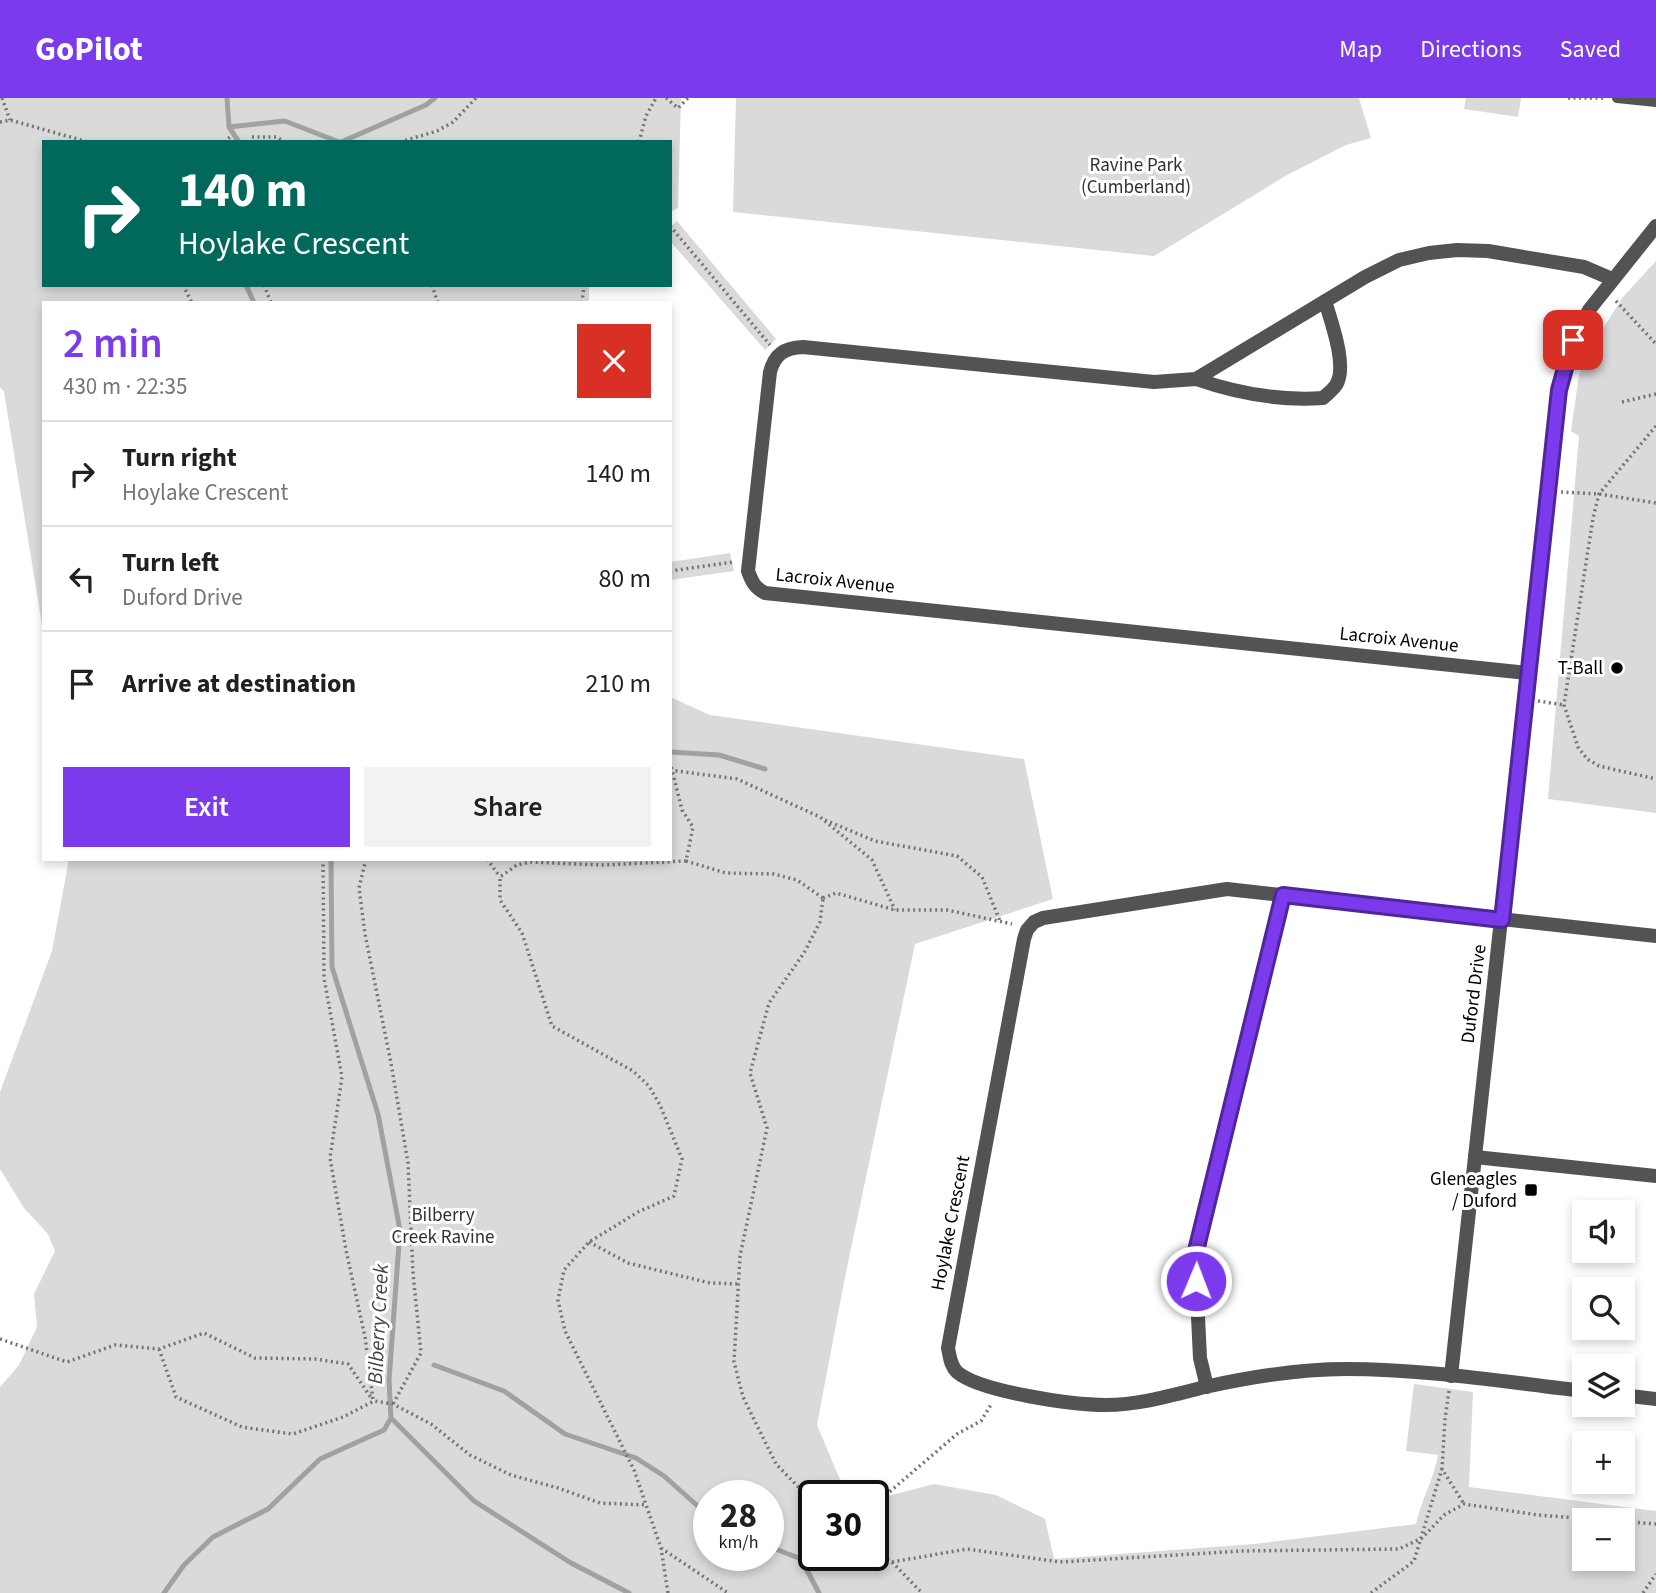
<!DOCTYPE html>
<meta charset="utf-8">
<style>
:root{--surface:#fff;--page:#f2f2f2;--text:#202124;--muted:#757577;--line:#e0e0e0;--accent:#7c3aed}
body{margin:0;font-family:"Source Sans 3",sans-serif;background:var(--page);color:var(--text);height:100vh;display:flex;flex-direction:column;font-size:26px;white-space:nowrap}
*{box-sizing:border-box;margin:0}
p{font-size:23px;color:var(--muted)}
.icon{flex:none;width:38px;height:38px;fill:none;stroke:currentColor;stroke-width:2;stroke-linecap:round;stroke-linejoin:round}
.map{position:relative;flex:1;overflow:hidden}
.details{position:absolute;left:42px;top:203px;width:630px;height:560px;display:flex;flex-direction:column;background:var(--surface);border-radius:0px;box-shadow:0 4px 10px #0003}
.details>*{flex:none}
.top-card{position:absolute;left:42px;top:42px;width:630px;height:147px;border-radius:0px;box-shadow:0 4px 10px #0003;background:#00695c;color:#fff;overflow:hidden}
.tools{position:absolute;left:1572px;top:1102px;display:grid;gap:14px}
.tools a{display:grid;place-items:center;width:63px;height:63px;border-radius:0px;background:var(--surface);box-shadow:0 4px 10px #0003;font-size:35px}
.speed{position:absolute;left:693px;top:1382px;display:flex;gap:14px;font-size:35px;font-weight:700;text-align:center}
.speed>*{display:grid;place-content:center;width:91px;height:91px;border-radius:50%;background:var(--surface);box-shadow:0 4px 10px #0003;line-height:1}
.speed small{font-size:18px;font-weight:400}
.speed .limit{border:4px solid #111;border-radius:10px;background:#fff;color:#111}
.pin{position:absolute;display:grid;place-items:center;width:60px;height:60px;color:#fff;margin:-30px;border-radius:14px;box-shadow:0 4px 10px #0006}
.me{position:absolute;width:77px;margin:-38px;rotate:1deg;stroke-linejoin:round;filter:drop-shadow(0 0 5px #0008)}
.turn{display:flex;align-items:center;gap:24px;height:147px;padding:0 21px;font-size:32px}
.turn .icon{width:91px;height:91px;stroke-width:2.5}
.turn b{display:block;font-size:49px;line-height:60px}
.round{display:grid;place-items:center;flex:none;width:74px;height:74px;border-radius:0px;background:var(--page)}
.overview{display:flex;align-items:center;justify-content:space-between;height:119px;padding:0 21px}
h1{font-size:42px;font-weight:600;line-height:52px;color:var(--accent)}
.action{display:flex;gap:14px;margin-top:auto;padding:14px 21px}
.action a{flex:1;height:80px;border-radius:0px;background:var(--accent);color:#fff;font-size:28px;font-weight:600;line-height:80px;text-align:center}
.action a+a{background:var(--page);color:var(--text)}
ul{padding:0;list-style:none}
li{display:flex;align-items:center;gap:21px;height:105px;padding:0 21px;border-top:2px solid var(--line)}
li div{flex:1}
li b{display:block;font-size:26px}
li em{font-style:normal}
header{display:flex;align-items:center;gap:42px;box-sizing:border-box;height:98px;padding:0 35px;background:var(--accent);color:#fff}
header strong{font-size:33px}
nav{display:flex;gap:38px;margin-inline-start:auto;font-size:24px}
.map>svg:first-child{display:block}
.green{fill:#dadada;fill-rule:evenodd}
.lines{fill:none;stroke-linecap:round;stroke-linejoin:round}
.stream{stroke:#a1a1a1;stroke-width:5}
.path{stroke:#757575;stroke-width:3.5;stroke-dasharray:2 3.5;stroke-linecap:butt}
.service{stroke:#535353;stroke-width:10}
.minor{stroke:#535353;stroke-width:14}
.tertiary{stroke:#535353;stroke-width:14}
.route-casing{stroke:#51269a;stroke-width:18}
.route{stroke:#7c3aed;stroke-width:12}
.poi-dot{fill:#000;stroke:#fff;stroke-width:2.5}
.labels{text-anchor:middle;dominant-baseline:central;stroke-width:6;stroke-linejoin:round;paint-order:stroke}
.park-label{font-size:19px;fill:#313131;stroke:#fff}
.street-label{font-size:19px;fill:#000;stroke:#fff}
.poi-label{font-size:19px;fill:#000;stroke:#fff;text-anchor:end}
.water-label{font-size:21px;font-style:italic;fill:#424242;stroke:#fff}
</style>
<header>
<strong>GoPilot</strong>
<nav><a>Map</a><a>Directions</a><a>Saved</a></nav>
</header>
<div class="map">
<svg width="1656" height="1495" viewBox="0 0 1656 1495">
<rect width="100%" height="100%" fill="#fff"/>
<path class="green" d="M0,0H681L678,110L670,114V44H44V187H589V205H44V539L4,294L0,289Z
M736,0H1359L1371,40L1346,47L1287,77L1154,158L733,114Z
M1466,0H1521L1518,19L1464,11Z
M677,123L776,241L765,252L670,143V129Z
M1656,163V715L1548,701L1579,338L1571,333L1579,277L1588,254L1623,199Z
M730,455L734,473L670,482V464Z
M670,599L710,617L1024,661L1053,801L915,846L845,1179L817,1327L847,1398H814V1458H873V1402L934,1386L996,1397L1045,1421L1054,1461L1254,1446L1416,1426C1421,1402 1434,1381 1438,1357L1406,1353L1414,1286L1473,1294L1469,1389L1656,1413V1495H0V1289L19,1267L37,1229L34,1196L55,1153L48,1136L24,1110L0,1071V994L52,853L69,761H670ZM709,1398H768V1458H709ZM1584,1423H1622V1461H1584Z"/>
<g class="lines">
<path class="stream" d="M227,0L229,29L239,44
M229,29L285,23L339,44
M341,44L426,7L435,0
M246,187L254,205
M670,654L719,657L765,671
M331,761L332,869L378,1016L400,1132L389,1282L391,1320L474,1403L571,1465L629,1495
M434,1267L504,1293L565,1336L636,1360L664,1378L709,1418
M768,1448L801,1461L819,1495
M164,1495L184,1467L213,1439L268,1411L320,1361L384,1332L391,1320"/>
<path class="path" d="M2,0L10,22
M666,0L678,10L688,0
M1568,0H1603
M0,24L10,22L88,44
M252,39H277L284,44
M224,44L230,39
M400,44L437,33L453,24L476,0
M639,44L646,18L656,0
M670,128L770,247
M183,187L192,205
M264,187L271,205
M432,187L438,205
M1616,203L1656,246
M582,205L584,187
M1622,304L1656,296
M1656,328L1599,396L1593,420L1564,607L1578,649L1587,661L1599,668L1656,681
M1561,394L1599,396L1656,405
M670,473L733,464
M1538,603L1564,607
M670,672L737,681L820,719L872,762L895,812
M825,722L875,743L957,758L982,779L1000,823
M323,761L324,880L342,979L330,1060L346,1152L365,1239L373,1302
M366,761L359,790L365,836L391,965L408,1065L413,1175L421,1255L393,1306
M487,761L500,779
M686,763L726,775L774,776L797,782L823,800
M823,800L836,795L895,812H947L1012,826
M589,1144L628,1165L710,1185L739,1186
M0,1241L67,1264L115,1247L159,1251L204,1235L255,1260L315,1261L348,1266L372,1301
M159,1251L176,1299L242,1329L293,1336L343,1319L374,1303L393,1306L431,1326L470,1357L511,1377L558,1390L600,1405L647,1407
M1449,1293L1445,1321L1442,1371L1464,1406
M814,1405L776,1366L743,1299L734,1264L740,1158L767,1030L750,975L769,905L804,855L820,824L823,800
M873,1408L957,1336L981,1323L992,1305
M661,1450L728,1495
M873,1453L892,1464L922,1495
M892,1464L967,1451L1060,1464L1242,1453L1399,1451L1422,1440L1444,1417L1464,1406L1538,1417L1656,1426
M668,1495L661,1450L634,1372L565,1233L558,1202L564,1172L589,1144L638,1114L674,1098L682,1061L660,1007L649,988L633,973L552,928L522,835L500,802V779L517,767L530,764L602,767L686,763L693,729L682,712L670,664
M1371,1495L1414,1463L1442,1371
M1643,1495L1656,1476"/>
<path class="service" d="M1617,0L1656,4"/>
<path class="minor" d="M1196,281C1236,295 1280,303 1323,300C1327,296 1333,292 1336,287C1348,269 1331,223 1325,203
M1527,575L765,495C755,490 752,484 748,473L770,274C775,256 784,250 803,249L1154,284L1196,281L1365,179L1399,162L1429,155L1457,152L1488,153L1584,169L1612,181
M1475,1059L1656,1078
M1207,1289L1200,1260L1195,1157L1283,797
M1584,1293C1505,1284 1426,1271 1346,1271C1300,1271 1250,1279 1205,1289C1173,1297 1139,1307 1106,1307C1074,1307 980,1294 957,1274C950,1267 950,1259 948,1250L1024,841L1027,832L1034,824L1043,820L1227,791L1656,838
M1622,1297L1656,1301"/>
<path class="tertiary" d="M1451,1278L1559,292L1573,242L1589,212L1656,128"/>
</g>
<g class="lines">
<defs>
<path id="route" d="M1196,1183L1195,1157L1283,797L1502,822L1559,292L1573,242"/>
</defs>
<use href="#route" class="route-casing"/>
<use href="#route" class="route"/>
</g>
<g class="poi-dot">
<circle cx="1617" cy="570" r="7"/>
<rect x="1524" y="1085" width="14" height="14" rx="3.5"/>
</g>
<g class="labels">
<g class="park-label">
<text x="1136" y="67">Ravine Park<tspan x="1136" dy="22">(Cumberland)</tspan></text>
<text x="443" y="1117">Bilberry<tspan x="443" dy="22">Creek Ravine</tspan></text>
</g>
<g class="street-label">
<text transform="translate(835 483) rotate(6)">Lacroix Avenue</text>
<text transform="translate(1399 542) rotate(6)">Lacroix Avenue</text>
<text transform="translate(1474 896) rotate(-83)">Duford Drive</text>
<text transform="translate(951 1125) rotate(-79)">Hoylake Crescent</text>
</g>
<g class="poi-label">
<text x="1603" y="570">T-Ball</text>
<text x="1517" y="1081">Gleneagles<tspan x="1517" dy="22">/ Duford</tspan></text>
</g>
<g class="water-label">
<text transform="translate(378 1226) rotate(-87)">Bilberry Creek</text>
</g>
</g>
</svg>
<div class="tools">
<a><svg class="icon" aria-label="sound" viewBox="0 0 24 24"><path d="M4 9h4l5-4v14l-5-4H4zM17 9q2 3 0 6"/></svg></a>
<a><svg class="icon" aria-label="search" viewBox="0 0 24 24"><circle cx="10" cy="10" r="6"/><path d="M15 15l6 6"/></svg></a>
<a><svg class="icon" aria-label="layers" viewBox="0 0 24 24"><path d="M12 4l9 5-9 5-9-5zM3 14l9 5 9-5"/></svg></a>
<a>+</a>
<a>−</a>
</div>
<div class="speed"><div>28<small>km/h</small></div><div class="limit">30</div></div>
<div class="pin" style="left:1573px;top:242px;background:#d93025"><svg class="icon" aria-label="arrive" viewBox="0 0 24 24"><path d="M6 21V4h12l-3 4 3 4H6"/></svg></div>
<svg class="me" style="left:1196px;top:1183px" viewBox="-20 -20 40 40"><circle r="17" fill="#7c3aed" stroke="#fff" stroke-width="3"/><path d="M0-11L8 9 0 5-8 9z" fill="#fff"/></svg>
<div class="top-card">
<div class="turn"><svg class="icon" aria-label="right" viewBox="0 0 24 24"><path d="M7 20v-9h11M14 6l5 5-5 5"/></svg><div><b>140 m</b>Hoylake Crescent</div></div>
</div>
<section class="details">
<div class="overview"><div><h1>2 min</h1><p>430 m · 22:35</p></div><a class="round" style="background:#d93025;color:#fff"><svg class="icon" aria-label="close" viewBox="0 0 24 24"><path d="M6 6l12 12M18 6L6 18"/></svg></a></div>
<ul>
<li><svg class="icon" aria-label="right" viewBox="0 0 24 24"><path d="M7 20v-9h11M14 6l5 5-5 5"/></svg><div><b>Turn right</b><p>Hoylake Crescent</p></div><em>140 m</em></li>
<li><svg class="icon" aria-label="left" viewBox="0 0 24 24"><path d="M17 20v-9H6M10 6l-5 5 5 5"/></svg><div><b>Turn left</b><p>Duford Drive</p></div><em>80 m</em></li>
<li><svg class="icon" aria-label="arrive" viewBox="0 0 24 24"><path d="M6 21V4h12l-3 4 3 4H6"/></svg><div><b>Arrive at destination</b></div><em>210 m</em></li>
</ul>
<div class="action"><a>Exit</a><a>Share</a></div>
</section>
</div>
